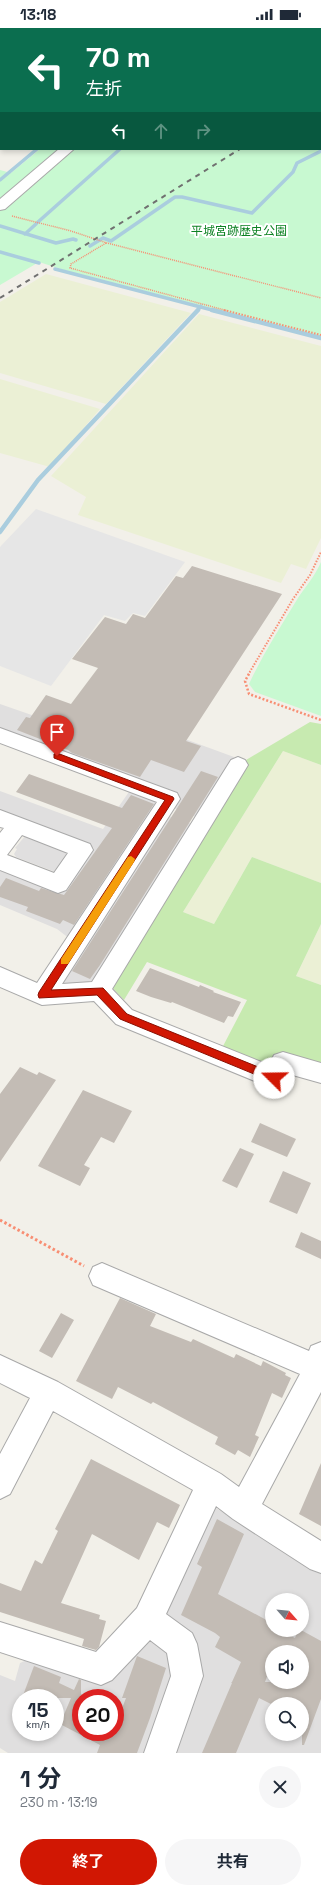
<!DOCTYPE html>
<html lang="ja">
<meta charset="utf-8">
<style>
:root{--surface:#fff;--page:#f6f6f7;--text:#1f2937;--muted:#747a83;--accent:#d11703}
body{margin:0;font-family:"Space Grotesk","Noto Sans JP",sans-serif;background:var(--page);color:var(--text);height:100vh;display:flex;flex-direction:column;font-size:15px;white-space:nowrap}
*{box-sizing:border-box;margin:0}
p{font-size:13px;color:var(--muted)}
.icon{flex:none;width:22px;height:22px;fill:none;stroke:currentColor;stroke-width:2;stroke-linecap:round;stroke-linejoin:round}
.map{position:relative;height:1725px;overflow:hidden}
.details{display:flex;flex-direction:column;background:var(--surface);flex:1}
.details>*{flex:none}
.banner{position:absolute;left:0px;top:0px;width:321px;height:122px;box-shadow:0 2px 6px #0003;background:#0b6e4f;color:#fff;overflow:hidden}
.needle{width:26px;rotate:117deg}
.buttons{position:absolute;left:265px;top:1565px;display:grid;gap:8px}
.buttons a{display:grid;place-items:center;width:44px;height:44px;border-radius:50%;background:var(--surface);box-shadow:0 2px 6px #0003;font-size:20px}
.speed{position:absolute;left:12px;top:1661px;display:flex;gap:8px;font-size:20px;font-weight:700;text-align:center}
.speed>*{display:grid;place-content:center;width:52px;height:52px;border-radius:50%;background:var(--surface);box-shadow:0 2px 6px #0003;line-height:1}
.speed small{font-size:10px;font-weight:400}
.speed .limit{border:6px solid #d22;background:#fff;color:#111}
.pin{position:absolute;display:grid;place-items:center;width:34px;height:34px;color:#fff;margin:-41px -17px;border-radius:50% 50% 50% 0;rotate:-45deg;box-shadow:0 0 4px #0007}
.pin .icon{rotate:45deg}
.me{position:absolute;width:44px;margin:-22px;rotate:292deg;stroke-linejoin:round;filter:drop-shadow(0 0 3px #0008)}
.turn{display:flex;align-items:center;gap:14px;height:84px;padding:0 20px;font-size:18px}
.turn .icon{width:52px;height:52px;stroke-width:2.5}
.turn b{display:block;font-size:28px;line-height:34px}
.lanes{display:flex;align-items:center;height:38px;padding:0 20px;background:#0003;justify-content:center;gap:20px;direction:ltr}
.lanes .off{opacity:.35}
.round{display:grid;place-items:center;flex:none;width:42px;height:42px;border-radius:21px;background:var(--page)}
.headline{display:flex;align-items:center;justify-content:space-between;height:68px;padding:0 20px}
h1{font-size:24px;font-weight:700;line-height:30px}
.primary-button{display:flex;gap:8px;margin-top:auto;padding:8px 20px}
.primary-button a{flex:1;height:46px;border-radius:24px;background:var(--accent);color:#fff;font-size:16px;font-weight:700;line-height:46px;text-align:center}
.primary-button a+a{background:var(--page);color:var(--text)}
.status{display:flex;justify-content:space-between;align-items:center;height:28px;padding:0 20px;background:var(--surface);direction:ltr}
.status svg{height:11px;fill:currentColor}
.map>svg:first-child{display:block}
.residential{fill:#e0dfdf;fill-rule:evenodd}
.farmland{fill:#ebf0d5}
.grass{fill:#c7eab0}
.park{fill:#c8f9d1}
.parking{fill:#e6e6e6}
.lines{fill:none;stroke-linecap:round;stroke-linejoin:round}
.stream-far1{stroke:#aacdde;stroke-width:3.5}
.stream{stroke:#aacdde;stroke-width:4.5}
.building{fill:#c3bcb5;fill-rule:evenodd}
.minor-casing{stroke:#a9a9a9;stroke-width:2}
.path-far3{stroke:#f88e73;stroke-width:1.5;stroke-dasharray:1 1;stroke-linecap:butt}
.path-far2{stroke:#f88e73;stroke-width:2;stroke-dasharray:1.5 1.5;stroke-linecap:butt}
.path-far1{stroke:#f88e73;stroke-width:2.5;stroke-dasharray:2 2;stroke-linecap:butt}
.path{stroke:#f88e73;stroke-width:3;stroke-dasharray:2.5 2.5;stroke-linecap:butt}
.minor{fill:#fff;fill-rule:evenodd}
.rail{stroke:#707070;stroke-width:2;stroke-dasharray:5 5;stroke-linecap:butt}
.route{fill:#d11703;stroke:#880f02}
.slow{fill:#f59e0b}
.labels{text-anchor:middle;dominant-baseline:central;stroke-width:4;stroke-linejoin:round;paint-order:stroke}
.far-park-label{font-size:12px;fill:#0d8223;stroke:#fff}
</style>
<div class="status"><b>13:18</b><svg viewBox="0 0 49 12"><path d="M0 12V9h3v3zM5 12V6h3v6zM10 12V3h3v9zM15 12V0h3v12zM26 1h20v11H26zM47 4h2v5h-2z"/></svg></div>
<div class="map">
<svg width="321" height="1725" viewBox="0 0 321 1725">
<rect width="100%" height="100%" fill="#f2f0e9"/>
<path class="residential" d="M0,676L158,731L174,707L234,729L201,787L194,788L173,780L0,703Z
M131,761L154,769L156,778L70,911L57,901L0,877V835L65,860L94,820L0,784V763L103,801Z
M169,788L190,795L192,803L93,955L59,957L161,790Z
M26,807L72,823L58,845L16,829L14,826L17,821L15,820Z
M216,1480L321,1545V1725H165L189,1655L161,1582L204,1481ZM272,1572H302V1602H272ZM272,1624H302V1654H272ZM272,1676H302V1706H272Z
M150,1613L156,1615L177,1633L150,1725H8L0,1720V1647L15,1653L20,1635L36,1628L102,1654ZM21,1670H55V1704H21ZM81,1670H115V1704H81Z"/>
<path class="farmland" d="M46,246L191,285L106,376L0,345V274Z
M199,286L321,318V510L306,541L291,536L281,555L78,487L86,469L51,448Z
M0,351L100,381L50,439L0,425Z
M283,723L321,737V855L252,829L214,896L183,884Z
M321,896V957L296,948Z"/>
<path class="grass" d="M310,694L321,696V737L283,723L183,884L214,896L252,829L321,855V896L296,948L321,957V1043L267,1040L221,1022L247,972L147,934L124,972L108,955L201,809L246,732Z"/>
<path class="park" d="M183,0H321V309L64,242L39,234L0,257V142L11,145L40,121H320V1Z
M321,534V688L255,664L249,656C263,626 281,598 298,570C306,558 315,548 321,534Z"/>
<path class="parking" d="M36,481L185,534L145,588L133,585L125,593L104,587L51,658L0,638V519Z"/>
<g class="lines">
<path class="stream-far1" d="M0,152L37,121
M38,194L120,121
M0,198L56,215L73,211L76,212
M25,206L36,196
M90,218L103,210L111,213L175,169H182L252,185L293,144L297,135L321,123
M0,224L39,235
M55,241L216,283
M197,283L201,278"/>
<path class="stream" d="M212,282L321,310
M0,504L38,452L198,282"/>
</g>
<path class="building" d="M192,538L282,566L186,713L201,718L184,744L151,732L140,749L72,725L68,722L17,702L26,689L30,690L46,667L71,676L98,640L72,631L105,589L126,596L133,586L145,590L176,548L183,550Z
M201,743L218,749L100,937L90,951L72,943Z
M29,746L122,780L131,767L154,776L74,897L63,892L60,896L26,883L28,879L0,869V859L6,850L39,863L41,860L64,867L112,800L16,764Z
M150,940L199,959L200,957L214,963L213,964L241,974L233,989L228,988L224,995L172,974L171,975L151,969L136,963Z
M20,1039L37,1047L39,1044L56,1052L0,1134V1066Z
M83,1062L132,1083L114,1115L101,1109L84,1137L90,1140L80,1158L38,1138Z
M260,1095L296,1111L287,1129L251,1114Z
M240,1120L254,1126L237,1160L222,1153Z
M283,1143L311,1155L297,1186L269,1174Z
M301,1204L321,1213V1231L295,1219Z
M120,1270L156,1286L150,1298L191,1314L193,1311L234,1330L236,1326L261,1338L263,1333L286,1345L285,1347L291,1350L282,1370L272,1365L255,1407L259,1409L250,1429L238,1422L235,1427L215,1416L218,1409L153,1374L151,1376L118,1359L112,1371L76,1353Z
M61,1285L74,1292L52,1330L39,1323Z
M91,1431L180,1477L169,1500L157,1494L139,1532L92,1506L61,1575L100,1587L99,1591L106,1593L99,1619L96,1622L82,1618L84,1611L0,1584V1555L21,1563L35,1532L42,1536L58,1503L55,1501Z
M321,1435V1498L299,1486Z
M217,1491L244,1506L218,1566L272,1595V1602H278L295,1610L298,1602H301L321,1613V1671L304,1717H302V1676H271L259,1670L236,1725H202L232,1655L231,1654H232L241,1634L215,1619L220,1609L215,1605L181,1587L202,1539L197,1536ZM272,1624H302V1654H265L272,1635Z
M137,1628L166,1640L150,1690L137,1725H97L100,1717L60,1696L71,1670H22L34,1638L61,1649L59,1655L74,1662L79,1651L81,1652V1666L89,1670H81V1704H115V1699L126,1670H122Z"/>
<g class="lines">
<defs>
<path id="minor" d="M57,0H70L56,1Z
M202,0H214L201,1Z
M1,45V53L0,54V46Z
M59,121H74L5,181L0,182V171Z
M0,700L177,765L180,771L62,956L92,954L231,732L238,729L245,732L248,737L245,742L112,961L132,982L269,1037L274,1027L283,1024L321,1035V1055L289,1046L283,1057L274,1061L116,996L94,973L42,977L0,959V939L37,955L157,774L0,715Z
M0,782L90,816L93,822L66,862L58,865L0,842V805L4,800L0,799ZM22,807L68,825L54,845L7,827Z
M102,1235L309,1323L311,1318L321,1314V1364L262,1476L321,1513V1545L310,1541L233,1491L216,1478L166,1586L192,1605L197,1616L203,1648L176,1725H144L171,1648L167,1625L150,1612L112,1652L101,1657L0,1624V1594L96,1624L137,1580L193,1462L53,1383L10,1466L0,1471V1426L30,1370L0,1355V1327L58,1354L221,1446L239,1459L300,1346L93,1257L89,1248L93,1239Z"/>
</defs>
<use href="#minor" class="minor-casing"/>
<path class="path-far3" d="M12,188L71,203L107,215L321,270
M106,215L71,236L70,240L228,283"/>
<path class="path-far2" d="M224,282L321,307
M248,647L293,571L310,547L321,524"/>
<path class="path-far1" d="M249,646L245,653L249,666L321,692"/>
<path class="path" d="M0,1192L84,1238"/>
<use href="#minor" class="minor"/>
<path class="rail" d="M0,270L240,121"/>
</g>
<path class="route" d="M57,725L173,769L174,771L51,962L103,960L127,986L278,1047L279,1050L278,1053H271L120,991L97,967L39,970L38,967L39,964L165,772L54,730V726Z"/>
<path class="slow" d="M131,828L135,831L134,834L68,936H61V931L128,829Z"/>
<g class="labels">
<g class="far-park-label">
<text x="239" y="203">平城宮跡歴史公園</text>
</g>
</g>
</svg>
<div class="buttons">
<a><svg class="needle" viewBox="-14 -14 28 28"><path d="M0-13l5 13h-10z" fill="#e53935"/><path d="M0 13l5-13h-10z" fill="#747a83"/></svg></a>
<a><svg class="icon" aria-label="sound" viewBox="0 0 24 24"><path d="M4 9h4l5-4v14l-5-4H4zM17 9q2 3 0 6"/></svg></a>
<a><svg class="icon" aria-label="search" viewBox="0 0 24 24"><circle cx="10" cy="10" r="6"/><path d="M15 15l6 6"/></svg></a>
</div>
<div class="speed"><div>15<small>km/h</small></div><div class="limit">20</div></div>
<div class="pin" style="left:57px;top:728px;background:#d93025"><svg class="icon" aria-label="arrive" viewBox="0 0 24 24"><path d="M6 21V4h12l-3 4 3 4H6"/></svg></div>
<svg class="me" style="left:274px;top:1050px" viewBox="-20 -20 40 40"><circle r="19" fill="#fff"/><path d="M0-13L10 11 0 6-10 11z" fill="#d11703"/></svg>
<div class="banner">
<div class="turn"><svg class="icon" aria-label="left" viewBox="0 0 24 24"><path d="M17 20v-9H6M10 6l-5 5 5 5"/></svg><div><b>70 m</b>左折</div></div>
<div class="lanes"><svg class="icon" aria-label="left" viewBox="0 0 24 24"><path d="M17 20v-9H6M10 6l-5 5 5 5"/></svg><svg class="icon off" aria-label="ahead" viewBox="0 0 24 24"><path d="M12 20V5M6 11l6-6 6 6"/></svg><svg class="icon off" aria-label="right" viewBox="0 0 24 24"><path d="M7 20v-9h11M14 6l5 5-5 5"/></svg></div>
</div>
</div>
<section class="details">
<div class="headline"><div><h1>1 分</h1><p>230 m · 13:19</p></div><a class="round"><svg class="icon" aria-label="close" viewBox="0 0 24 24"><path d="M6 6l12 12M18 6L6 18"/></svg></a></div>
<div class="primary-button"><a>終了</a><a>共有</a></div>
</section>
